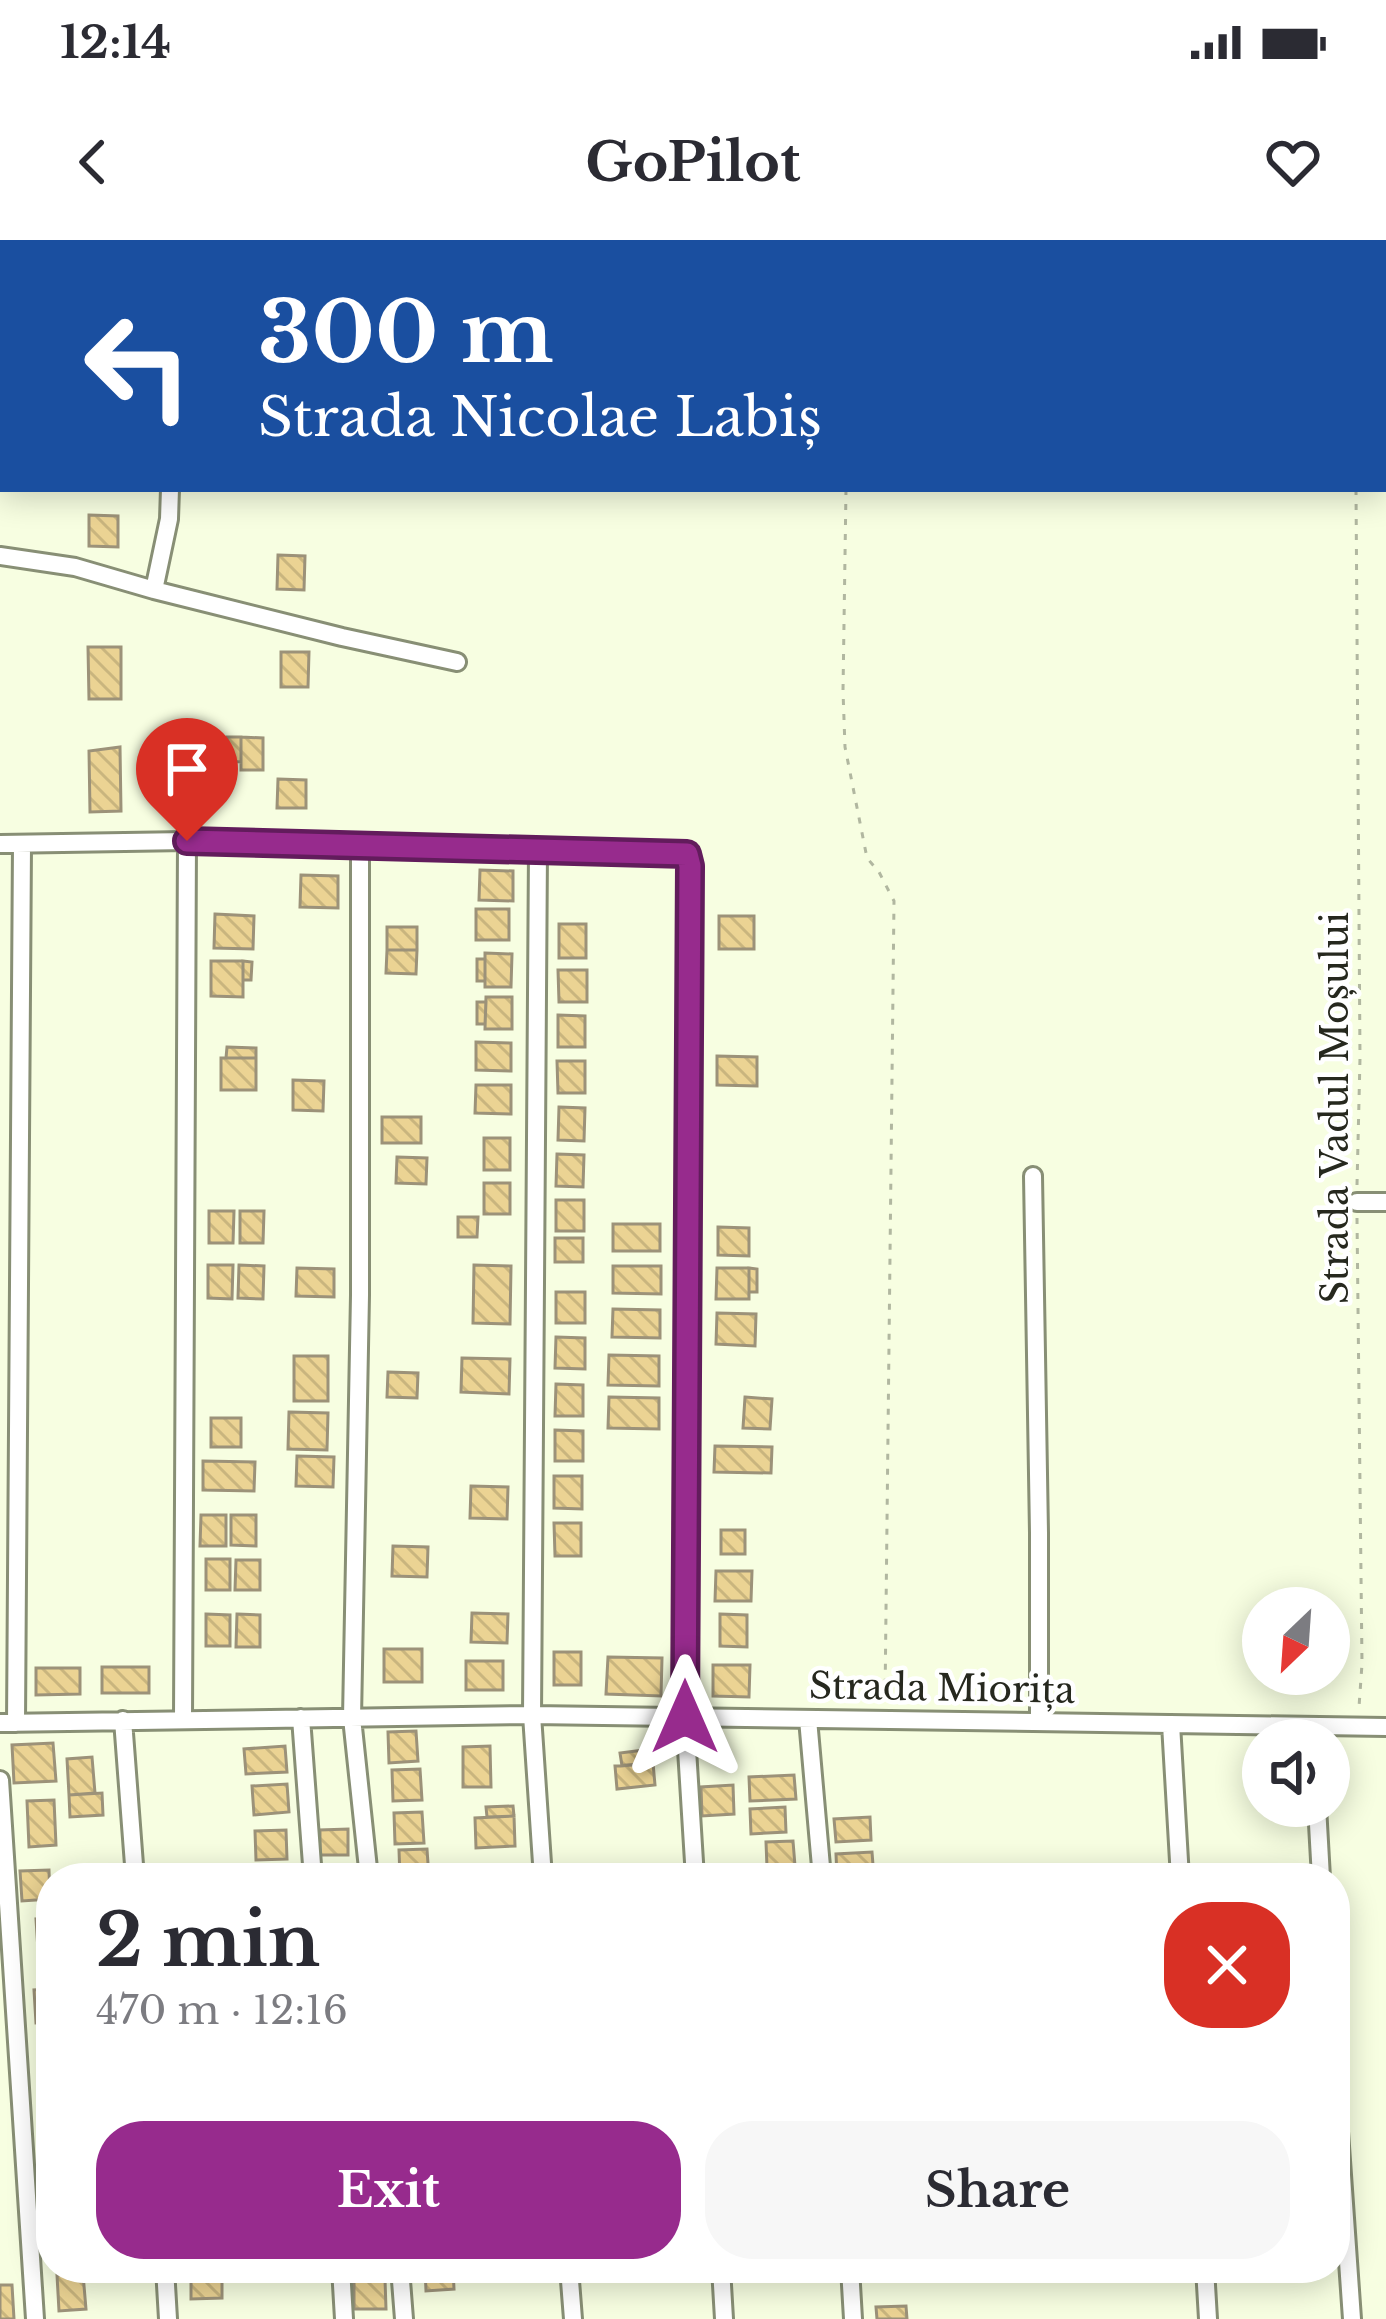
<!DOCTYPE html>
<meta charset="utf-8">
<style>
:root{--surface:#fff;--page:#f7f7f7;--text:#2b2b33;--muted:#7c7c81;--accent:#972b8d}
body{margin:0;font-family:"Libre Baskerville",serif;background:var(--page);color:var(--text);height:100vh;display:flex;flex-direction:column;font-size:45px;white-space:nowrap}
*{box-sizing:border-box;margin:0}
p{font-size:39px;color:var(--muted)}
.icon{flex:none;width:66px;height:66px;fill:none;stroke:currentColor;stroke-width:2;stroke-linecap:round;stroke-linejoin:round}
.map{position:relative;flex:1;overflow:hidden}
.panel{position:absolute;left:36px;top:1623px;width:1314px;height:420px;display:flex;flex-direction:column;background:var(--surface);border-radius:48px;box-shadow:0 6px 30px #0003}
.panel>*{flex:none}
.hud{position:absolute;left:0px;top:0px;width:1386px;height:252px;box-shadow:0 6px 30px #0003;background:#1a4fa0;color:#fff;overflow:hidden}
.needle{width:78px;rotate:205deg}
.tools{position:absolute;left:1242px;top:1347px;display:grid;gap:24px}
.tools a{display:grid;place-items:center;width:108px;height:108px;border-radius:50%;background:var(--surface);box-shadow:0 6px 30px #0003;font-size:60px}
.pin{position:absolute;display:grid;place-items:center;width:102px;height:102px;color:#fff;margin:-123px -51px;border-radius:50% 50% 50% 0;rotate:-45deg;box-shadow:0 0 12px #0007}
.pin .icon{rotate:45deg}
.me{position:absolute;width:132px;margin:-66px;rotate:0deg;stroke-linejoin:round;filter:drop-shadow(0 0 9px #0008)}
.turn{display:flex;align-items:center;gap:42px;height:252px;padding:0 60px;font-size:54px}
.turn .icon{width:156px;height:156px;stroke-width:2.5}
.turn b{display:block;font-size:84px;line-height:102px}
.round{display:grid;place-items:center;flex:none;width:126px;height:126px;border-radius:48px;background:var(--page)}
.summary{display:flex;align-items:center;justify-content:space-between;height:204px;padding:0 60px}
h1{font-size:72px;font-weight:800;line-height:90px}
.primary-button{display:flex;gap:24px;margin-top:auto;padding:24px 60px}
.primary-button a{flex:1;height:138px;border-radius:48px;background:var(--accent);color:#fff;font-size:48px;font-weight:800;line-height:138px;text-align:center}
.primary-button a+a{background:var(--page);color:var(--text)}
.status{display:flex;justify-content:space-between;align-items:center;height:84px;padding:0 60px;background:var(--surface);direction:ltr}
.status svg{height:33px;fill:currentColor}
header{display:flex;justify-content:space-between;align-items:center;height:156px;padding:0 60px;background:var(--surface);font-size:54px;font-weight:800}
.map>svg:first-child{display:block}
.building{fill:url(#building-back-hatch);stroke:#9c9279;stroke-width:3}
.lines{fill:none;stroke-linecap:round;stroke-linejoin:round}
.street-casing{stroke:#888f75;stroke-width:22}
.path{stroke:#b1b7a0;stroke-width:3;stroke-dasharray:6 9;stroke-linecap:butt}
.street{stroke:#fff;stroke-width:16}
.route-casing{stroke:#621c5c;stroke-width:30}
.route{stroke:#972b8d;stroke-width:21}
.labels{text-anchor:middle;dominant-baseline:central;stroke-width:9;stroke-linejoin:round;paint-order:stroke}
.street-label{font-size:36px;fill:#26281e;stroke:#fff}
</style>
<div class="status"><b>12:14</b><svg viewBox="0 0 49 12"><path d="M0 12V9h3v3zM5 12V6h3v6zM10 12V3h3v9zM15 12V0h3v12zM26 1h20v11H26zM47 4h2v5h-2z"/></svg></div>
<header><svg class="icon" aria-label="back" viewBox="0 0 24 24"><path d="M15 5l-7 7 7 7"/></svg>GoPilot<svg class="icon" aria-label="heart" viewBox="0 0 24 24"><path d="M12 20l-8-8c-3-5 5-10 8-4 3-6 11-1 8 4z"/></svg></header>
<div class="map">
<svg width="1386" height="2079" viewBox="0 0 1386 2079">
<defs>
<pattern id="building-back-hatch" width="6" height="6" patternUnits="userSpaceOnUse" patternTransform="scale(3)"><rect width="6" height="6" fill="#ebd393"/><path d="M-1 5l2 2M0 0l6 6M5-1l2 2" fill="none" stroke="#c9b57e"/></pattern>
</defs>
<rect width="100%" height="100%" fill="#f7fee1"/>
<path class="building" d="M89,275L118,276V307L89,306Z
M278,315L305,316L304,350L277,349Z
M88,407H121V459H89Z
M281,412H309L308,447H281Z
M227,497H241V522L226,521Z
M241,497L263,498V530H241Z
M120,507L121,571L90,572L89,511Z
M278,539L306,540V568H277Z
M480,630L513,631V661L479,660Z
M301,635L338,636V668L300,667Z
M476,669H509V700H476Z
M215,674L254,676L253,709L214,708Z
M719,676H754V709H719Z
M559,684H586V718H559Z
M387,687H417V710H387Z
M387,710H417L416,734L386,733Z
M485,713L512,714L511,747H485Z
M477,719H485V741H477Z
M211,721H243V757L211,756Z
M243,721L252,722L251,740H243Z
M558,730H587V762H559Z
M486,757H512V789H485Z
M477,762H486L485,784H477Z
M558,775L585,776V807H558Z
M476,802L511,803V831L476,830Z
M227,807L256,808V818H226Z
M717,816L757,817V846L717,845Z
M221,818H256V850H221Z
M557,821H585V853H558Z
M293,840L324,841L323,871L293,870Z
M476,845H511V874L475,873Z
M559,867L585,868L584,901L558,900Z
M382,877H421V903H382Z
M484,898H510V930H484Z
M557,914L584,915L583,947L556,946Z
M397,917L427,918L426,944L396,943Z
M484,943H510V974H484Z
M556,960H584V991H556Z
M209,971H234L233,1003H209Z
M240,971H264L263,1003H240Z
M458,977H478L477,997H458Z
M613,984H660V1011H613Z
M718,987L749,988V1016L718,1015Z
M555,998H583V1022H555Z
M208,1025H233L232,1059L208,1058Z
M239,1025L264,1026L263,1059L238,1058Z
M474,1025L511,1026L510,1084L473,1083Z
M613,1026H661V1054L613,1053Z
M297,1028L334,1029V1057L296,1056Z
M717,1028H749V1059H716Z
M749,1028L757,1029V1052H749Z
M556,1052H585V1083H556Z
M613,1069L660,1070V1098L612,1097Z
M717,1073L756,1074L755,1106L716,1104Z
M556,1097L585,1098V1129L555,1128Z
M609,1115L659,1116V1146L608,1145Z
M294,1116H328V1161H294Z
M462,1118L510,1119L509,1154L461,1152Z
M388,1132L418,1133L417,1158L387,1157Z
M556,1144L583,1145V1176H555Z
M609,1157L659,1158V1189L608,1188Z
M745,1157L772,1159L770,1189L743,1188Z
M289,1172L328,1173L327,1210L288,1209Z
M211,1178H241V1207H211Z
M555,1190L583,1191V1221H555Z
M715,1206L772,1207L771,1233L714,1232Z
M297,1216L334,1217L333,1247L296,1246Z
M203,1221L255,1222L254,1251L203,1250Z
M554,1236H582V1269L554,1268Z
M471,1246L508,1247L507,1279L470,1278Z
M201,1275H226V1306H200Z
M231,1275H256V1306L231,1305Z
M554,1283H581V1316H555Z
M721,1290H745V1314H721Z
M393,1306L428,1307L427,1337L392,1336Z
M206,1319H230V1350H206Z
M236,1320H260V1350H235Z
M716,1331H752L751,1361H715Z
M472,1373L508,1374L507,1403L471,1402Z
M206,1374L230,1375V1406H206Z
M237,1374L260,1375V1407H236Z
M720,1374L747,1375V1407L720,1406Z
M384,1409H422V1442H384Z
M554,1412H581V1445H554Z
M608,1417L662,1418L661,1456L606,1454Z
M466,1421H503V1450H466Z
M713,1425H750L749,1457L713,1456Z
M102,1427H149V1453H102Z
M36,1428H80V1454L36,1455Z
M416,1491L418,1521L389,1523L388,1492Z
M53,1503L56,1541L14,1543L12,1505Z
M285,1506L287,1532L246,1534L244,1509Z
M490,1506L491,1547H463V1507Z
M644,1510L645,1524L622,1526L620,1513Z
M92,1517L95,1553L69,1555L67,1519Z
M653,1523L655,1545L617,1549L615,1526Z
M420,1529L422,1560L393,1561L392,1530Z
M794,1535L796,1559L750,1561L749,1537Z
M287,1544L289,1572L254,1575L252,1546Z
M733,1545L734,1574L702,1576L701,1547Z
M102,1553L103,1575L70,1577L69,1555Z
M54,1560L56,1605L29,1607L27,1561Z
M513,1566L514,1576L487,1577L486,1567Z
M785,1567L786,1592L751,1594L750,1569Z
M422,1572L424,1603L395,1604L394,1573Z
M514,1576L515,1606L476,1608L475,1578Z
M870,1577L871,1600L836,1602L834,1579Z
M348,1589V1615H320V1590Z
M286,1590L287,1619L256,1620L255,1591Z
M793,1601L795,1626L767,1627L766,1602Z
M427,1609L429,1638H400L399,1610Z
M872,1612L874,1638H837L836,1614Z
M49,1630L50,1659L22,1661L20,1631Z
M51,1678V1725L39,1726L36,1679Z
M51,1749V1782L36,1783L34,1750Z
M425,2028H453L454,2049L426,2051Z
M191,2032H222V2058L191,2059Z
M354,2032H368V2039H385L386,2069H354Z
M83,2034L86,2069L59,2071L57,2035Z
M0,2045H12L14,2079H0Z
M906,2066L907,2079H877L876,2067Z"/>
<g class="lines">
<defs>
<path id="street" d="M178,0V3
M0,29L3,30
M0,316L75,327L154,350L342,397L457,422
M154,350L169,279L170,249
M0,604L187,601L687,614L690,626L685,1477L695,1638
M360,606V1055L352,1478L369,1638
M538,610L532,1475L543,1638
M1033,936L1039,1293V1482
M1357,962H1386
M301,1478L313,1638
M183,1479L187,601
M808,1479L822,1638
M123,1480L135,1638
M0,1483L532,1475L1386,1487
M16,1483L22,605
M1171,1484L1180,1638
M0,1540L35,2079
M1317,1566L1321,1638
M1335,1834L1352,2079
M165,2028L168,2079
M341,2028L344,2079
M400,2028L404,2079
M569,2028L573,2079
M721,2028L724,2079
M850,2028L853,2079
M1205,2028L1208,2079"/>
</defs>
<use href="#street" class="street-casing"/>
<path class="path" d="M1355,0V3
M851,3V0
M846,249L843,451L845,507L867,618L879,632L894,661L885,1460
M1356,249L1360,818L1357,945
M1357,978L1362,1424L1359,1467"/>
<use href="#street" class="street"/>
</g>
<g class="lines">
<defs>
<path id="route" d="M187,601L687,614L690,626L685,1477"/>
</defs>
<use href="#route" class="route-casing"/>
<use href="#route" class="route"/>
</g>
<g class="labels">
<g class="street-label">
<text transform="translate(1335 868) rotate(-90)">Strada Vadul Moșului</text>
<text transform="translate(942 1448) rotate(1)">Strada Miorița</text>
</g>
</g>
</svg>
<div class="tools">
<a><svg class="needle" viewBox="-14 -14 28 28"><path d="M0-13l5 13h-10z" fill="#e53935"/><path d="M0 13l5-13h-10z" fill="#7c7c81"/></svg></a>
<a><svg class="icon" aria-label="sound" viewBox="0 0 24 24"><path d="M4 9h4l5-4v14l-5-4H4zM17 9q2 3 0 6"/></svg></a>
</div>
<div class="pin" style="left:187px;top:601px;background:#d93025"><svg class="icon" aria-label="arrive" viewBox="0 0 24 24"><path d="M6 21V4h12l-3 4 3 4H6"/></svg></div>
<svg class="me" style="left:685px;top:1477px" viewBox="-20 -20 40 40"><path d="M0-17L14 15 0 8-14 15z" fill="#972b8d" stroke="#fff" stroke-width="4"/></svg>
<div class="hud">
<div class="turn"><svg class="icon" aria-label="left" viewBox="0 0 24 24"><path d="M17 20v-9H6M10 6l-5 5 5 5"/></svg><div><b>300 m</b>Strada Nicolae Labiș</div></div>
</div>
<section class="panel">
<div class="summary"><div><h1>2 min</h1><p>470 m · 12:16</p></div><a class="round" style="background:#d93025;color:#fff"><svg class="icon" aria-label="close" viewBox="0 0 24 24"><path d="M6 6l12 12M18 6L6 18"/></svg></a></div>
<div class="primary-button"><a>Exit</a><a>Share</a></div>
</section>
</div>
